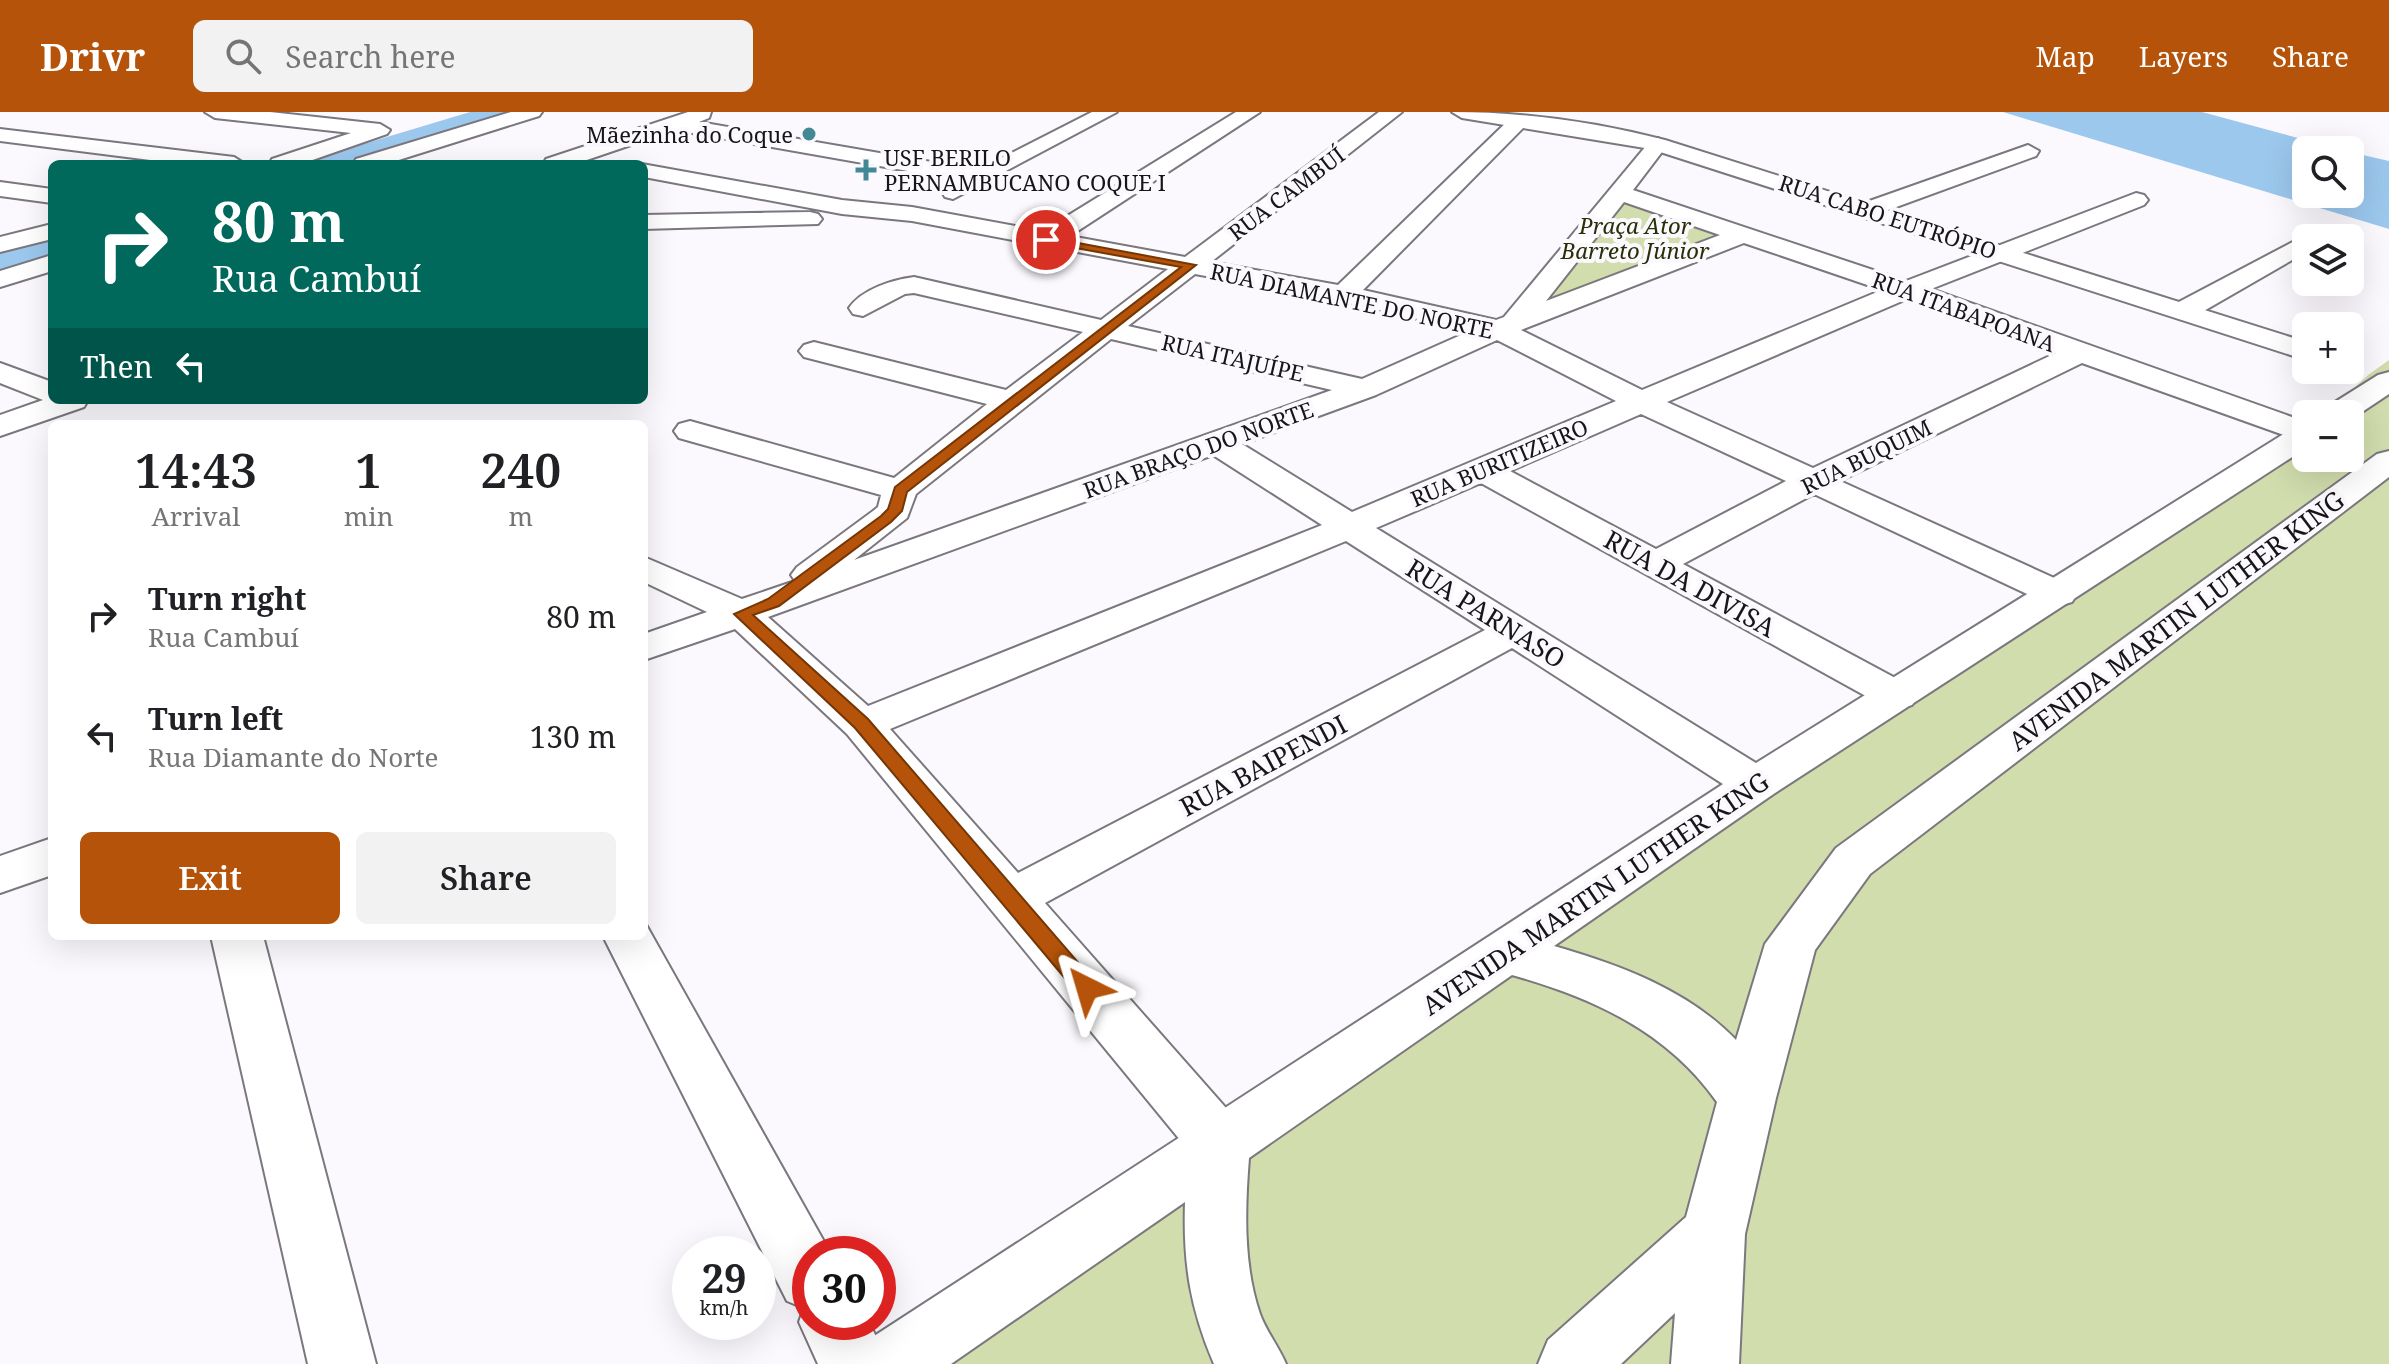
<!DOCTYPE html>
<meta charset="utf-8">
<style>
:root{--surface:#fff;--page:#f2f2f2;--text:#202124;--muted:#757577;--accent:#b45309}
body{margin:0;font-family:"Noto Serif",serif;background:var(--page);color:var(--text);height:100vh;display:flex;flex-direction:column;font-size:30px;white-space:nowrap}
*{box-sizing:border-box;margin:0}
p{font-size:26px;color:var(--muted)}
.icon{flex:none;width:44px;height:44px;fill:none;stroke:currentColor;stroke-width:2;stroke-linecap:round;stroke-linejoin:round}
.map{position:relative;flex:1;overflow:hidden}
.details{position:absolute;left:48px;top:308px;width:600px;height:520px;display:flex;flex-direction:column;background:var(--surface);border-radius:12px;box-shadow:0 8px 32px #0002}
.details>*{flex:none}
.guide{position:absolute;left:48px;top:48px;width:600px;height:244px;border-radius:12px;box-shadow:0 8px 32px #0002;background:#00695c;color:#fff;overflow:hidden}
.tools{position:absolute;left:2292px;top:24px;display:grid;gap:16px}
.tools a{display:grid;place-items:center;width:72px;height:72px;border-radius:12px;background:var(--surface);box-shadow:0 8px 32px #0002;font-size:40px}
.speed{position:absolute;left:672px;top:1124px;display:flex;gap:16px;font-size:40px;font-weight:700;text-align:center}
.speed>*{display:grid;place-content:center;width:104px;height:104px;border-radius:50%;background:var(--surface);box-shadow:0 8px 32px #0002;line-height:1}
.speed small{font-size:20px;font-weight:400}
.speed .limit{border:12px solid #d22;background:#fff;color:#111}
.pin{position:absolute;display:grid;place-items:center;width:68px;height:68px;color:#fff;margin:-34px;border:4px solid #fff;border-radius:50%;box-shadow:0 2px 8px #0007}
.me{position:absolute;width:88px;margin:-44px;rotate:320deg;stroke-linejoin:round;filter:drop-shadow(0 0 6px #0008)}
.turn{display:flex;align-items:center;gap:28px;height:168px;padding:0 32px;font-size:36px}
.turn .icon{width:104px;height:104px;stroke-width:2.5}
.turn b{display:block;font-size:56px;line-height:68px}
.then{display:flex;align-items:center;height:76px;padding:0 32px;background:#0003;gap:16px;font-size:30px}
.eta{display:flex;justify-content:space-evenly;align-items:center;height:136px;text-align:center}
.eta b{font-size:48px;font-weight:600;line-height:56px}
.cta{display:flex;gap:16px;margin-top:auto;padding:16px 32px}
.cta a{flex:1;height:92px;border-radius:12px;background:var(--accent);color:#fff;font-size:32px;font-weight:600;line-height:92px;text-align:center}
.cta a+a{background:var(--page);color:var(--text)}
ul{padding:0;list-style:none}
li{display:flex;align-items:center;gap:24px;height:120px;padding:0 32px}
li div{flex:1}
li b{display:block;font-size:30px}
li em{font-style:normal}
header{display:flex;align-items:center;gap:48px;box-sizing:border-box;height:112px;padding:0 40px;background:var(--accent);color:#fff}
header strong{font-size:38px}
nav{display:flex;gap:44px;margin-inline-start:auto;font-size:28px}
.search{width:560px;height:72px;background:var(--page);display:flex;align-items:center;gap:20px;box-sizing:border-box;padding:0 28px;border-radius:12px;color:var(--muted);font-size:30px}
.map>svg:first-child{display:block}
.green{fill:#d1ddad}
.water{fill:#9cc8ee}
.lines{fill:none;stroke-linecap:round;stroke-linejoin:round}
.canal{fill:#9cc8ee;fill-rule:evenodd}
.street-casing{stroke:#7b777e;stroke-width:4}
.secondary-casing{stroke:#7b777e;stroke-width:4}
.street{fill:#fff;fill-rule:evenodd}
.secondary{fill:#fff;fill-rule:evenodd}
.route{fill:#b45309;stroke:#753606;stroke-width:2}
.poi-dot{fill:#438895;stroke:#fcf9fe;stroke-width:3}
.labels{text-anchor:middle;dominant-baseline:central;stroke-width:8;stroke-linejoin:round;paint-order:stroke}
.far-poi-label{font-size:22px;fill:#171518;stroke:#fcf9fe;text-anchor:end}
.far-street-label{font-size:22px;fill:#171518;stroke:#fcf9fe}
.far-park-label{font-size:22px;font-style:italic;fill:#272f06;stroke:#fcf9fe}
.street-label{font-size:26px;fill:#171518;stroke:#fcf9fe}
</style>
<header>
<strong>Drivr</strong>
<div class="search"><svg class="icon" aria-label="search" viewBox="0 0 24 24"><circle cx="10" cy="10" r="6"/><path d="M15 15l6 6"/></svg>Search here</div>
<nav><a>Map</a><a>Layers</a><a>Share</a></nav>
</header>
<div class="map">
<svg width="2389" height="1252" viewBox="0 0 2389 1252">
<rect width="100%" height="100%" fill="#fcf9fe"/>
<path class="green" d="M1623,91L1723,122L1725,127L1552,187L1546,185Z
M2389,248V1252H892L2306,322V346H2350V302H2327L2368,263Z"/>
<path class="water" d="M2003,0H2202L2342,38H2306V82H2350V40L2389,49V117Z"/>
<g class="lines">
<path class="canal" d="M470,0H512L509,6L358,52H312L317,46Z
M52,126V147L0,162V141Z"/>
<defs>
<path id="street" d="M205,0H270L380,12L390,18L387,22L301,52H269L272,47L351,21L215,6Z
M511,0H542L539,4L386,52H353L356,47Z
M688,0H711L709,6L699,10L978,58L1092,0H1117L953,87L945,85L942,80L959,68L675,18L575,52H543L546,47Z
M1236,0H1260L1070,124L1185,145L1379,0H1402L1211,150L1338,173L1513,4H1527L1530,8L1527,12L1363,178L1496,208L1504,205L1651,28L1658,26L1668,32L1633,78L1906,169L2136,81L2144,83L2148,88L2144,93L1931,177L2306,310V331L2082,251L1840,369L2072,474L2077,482L2072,490L2058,494L2044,490L1814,382L1683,452L1912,575L1918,584L1912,593L1897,597L1882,593L1481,371L1376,416L1772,661L1779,672L1772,683L1756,688L1740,683L1512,536L1045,791L1241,1013L1250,1032L1241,1051L1220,1059L1199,1051L847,622L735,517L644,548V522L707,500L644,470V445L742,487L795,469L791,463L797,455L873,399L878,395L881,383L679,326L674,319L679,312L690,309L894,366L987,292L804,245L799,239L804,233L814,230L1006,278L1083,220L914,181L905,182L863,204L853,202L849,196C862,177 892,168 914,165L1101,208L1168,157L912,109L842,102L644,65L642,52L842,88L912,95L1043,119ZM1624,90L1720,123L1546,189ZM1744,131L1882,178L1642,278L1521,218ZM1195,162L1344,190L1470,219L1362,267L1128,214ZM1907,187L2056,241L1813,356L1667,290ZM1111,227L1332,278L854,448L907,406L916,382ZM1497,228L1616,289L1352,400L1242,332L1376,283ZM1641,302L1786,369L1656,437L1510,359ZM1213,343L1322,413L868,594L768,505ZM1346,429L1485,518L1018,761L890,617Z
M0,17L234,45L245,52H182L0,29Z
M2028,33L2039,39L2036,44L1877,102H1861L1857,97L1861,92Z
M0,70L52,77V91L0,84Z
M810,100L818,102L822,107L818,112L644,117V103Z
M52,112V127L0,140V125Z
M2306,123L2316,126H2306V140L2195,204L2185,206L2175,204L2171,198L2175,192Z
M52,143V159L0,175V159Z
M0,251L52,270V288H88L84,295L0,324V303L43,288L0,271Z
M52,726V763L0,781V744Z
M644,809L831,1142H810V1210H869L889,1252H818L799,1210L804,1196L787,1189L603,824H644Z
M211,824H263L376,1252H308Z"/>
<path id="secondary" d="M1452,0C1524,0 1596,10 1665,28L2306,230V248L1651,37L1462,6Z
M2389,260V282L2350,308V302H2322L2327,295L2378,263Z
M2306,312V336L1772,683L1554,834C1620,853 1688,878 1736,928L1765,832L1836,736L2377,342L2389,339V365L1870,762L1815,838L1776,986L1745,1122L1739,1252H1671L1675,1201L1621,1252H1538L1548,1228L1686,1105L1717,990C1667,919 1593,886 1512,863L1249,1046C1245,1096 1243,1153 1260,1202C1266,1219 1279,1235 1286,1252H1214C1190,1196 1183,1151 1185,1090L951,1252H858L868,1228L1740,661L2295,315Z"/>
</defs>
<use href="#street" class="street-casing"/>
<use href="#secondary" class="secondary-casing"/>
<use href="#street" class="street"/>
<use href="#secondary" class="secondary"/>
</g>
<path class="route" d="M1046,125L1196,153L907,380L902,399L891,410L779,494L753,503L868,607L1095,870L1098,876L1095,883L1087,885L1079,883L855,616L734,502L768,487L881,404L888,397L895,375L1181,155L1042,130V126Z"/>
<g class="poi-dot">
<circle cx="809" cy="22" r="8"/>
<path d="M862 46h8v8h8v8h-8v8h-8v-8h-8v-8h8z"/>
</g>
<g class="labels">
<g class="far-poi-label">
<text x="793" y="22">Mãezinha do Coque</text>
<text x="884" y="45" text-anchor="start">USF BERILO<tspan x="884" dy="25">PERNAMBUCANO COQUE I</tspan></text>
</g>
<g class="far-street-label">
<text transform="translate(1286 81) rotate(-37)">RUA CAMBUÍ</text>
<text transform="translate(1888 104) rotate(18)">RUA CABO EUTRÓPIO</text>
<text transform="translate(1352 188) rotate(12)">RUA DIAMANTE DO NORTE</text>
<text transform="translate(1964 199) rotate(20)">RUA ITABAPOANA</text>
<text transform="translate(1233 245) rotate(13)">RUA ITAJUÍPE</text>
<text transform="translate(1198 337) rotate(-20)">RUA BRAÇO DO NORTE</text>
<text transform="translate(1866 344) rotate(-26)">RUA BUQUIM</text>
<text transform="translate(1499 350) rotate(-23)">RUA BURITIZEIRO</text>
</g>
<g class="far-park-label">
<text x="1635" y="113">Praça Ator<tspan x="1635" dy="25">Barreto Júnior</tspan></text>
</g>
<g class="street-label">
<text transform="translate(1690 471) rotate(29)">RUA DA DIVISA</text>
<text transform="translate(1486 501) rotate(32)">RUA PARNASO</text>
<text transform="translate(2176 508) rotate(-37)">AVENIDA MARTIN LUTHER KING</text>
<text transform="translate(1263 653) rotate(-28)">RUA BAIPENDI</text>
<text transform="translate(1595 781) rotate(-34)">AVENIDA MARTIN LUTHER KING</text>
</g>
</g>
</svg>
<div class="tools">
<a><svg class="icon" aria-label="search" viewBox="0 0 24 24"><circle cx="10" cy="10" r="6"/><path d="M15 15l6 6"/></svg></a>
<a><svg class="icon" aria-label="layers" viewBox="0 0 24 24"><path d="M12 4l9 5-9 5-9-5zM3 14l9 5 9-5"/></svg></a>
<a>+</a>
<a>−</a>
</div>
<div class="speed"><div>29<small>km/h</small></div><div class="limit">30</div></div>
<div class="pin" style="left:1046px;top:128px;background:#d93025"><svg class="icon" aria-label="arrive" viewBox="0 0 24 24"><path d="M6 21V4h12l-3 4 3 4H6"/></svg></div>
<svg class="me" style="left:1087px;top:876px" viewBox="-20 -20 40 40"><path d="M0-17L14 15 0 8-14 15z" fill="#b45309" stroke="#fff" stroke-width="4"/></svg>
<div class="guide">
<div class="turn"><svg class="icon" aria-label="right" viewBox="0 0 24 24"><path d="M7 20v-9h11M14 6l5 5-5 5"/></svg><div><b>80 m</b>Rua Cambuí</div></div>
<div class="then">Then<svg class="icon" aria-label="left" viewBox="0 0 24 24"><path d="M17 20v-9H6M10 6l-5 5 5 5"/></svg></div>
</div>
<section class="details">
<div class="eta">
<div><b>14:43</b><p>Arrival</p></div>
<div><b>1</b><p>min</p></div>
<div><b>240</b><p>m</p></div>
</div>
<ul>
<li><svg class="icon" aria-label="right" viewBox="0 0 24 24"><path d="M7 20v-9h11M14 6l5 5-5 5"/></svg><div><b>Turn right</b><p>Rua Cambuí</p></div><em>80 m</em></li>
<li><svg class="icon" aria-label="left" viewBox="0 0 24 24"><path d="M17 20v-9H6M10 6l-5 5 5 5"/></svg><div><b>Turn left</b><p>Rua Diamante do Norte</p></div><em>130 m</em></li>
</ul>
<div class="cta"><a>Exit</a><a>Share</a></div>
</section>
</div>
